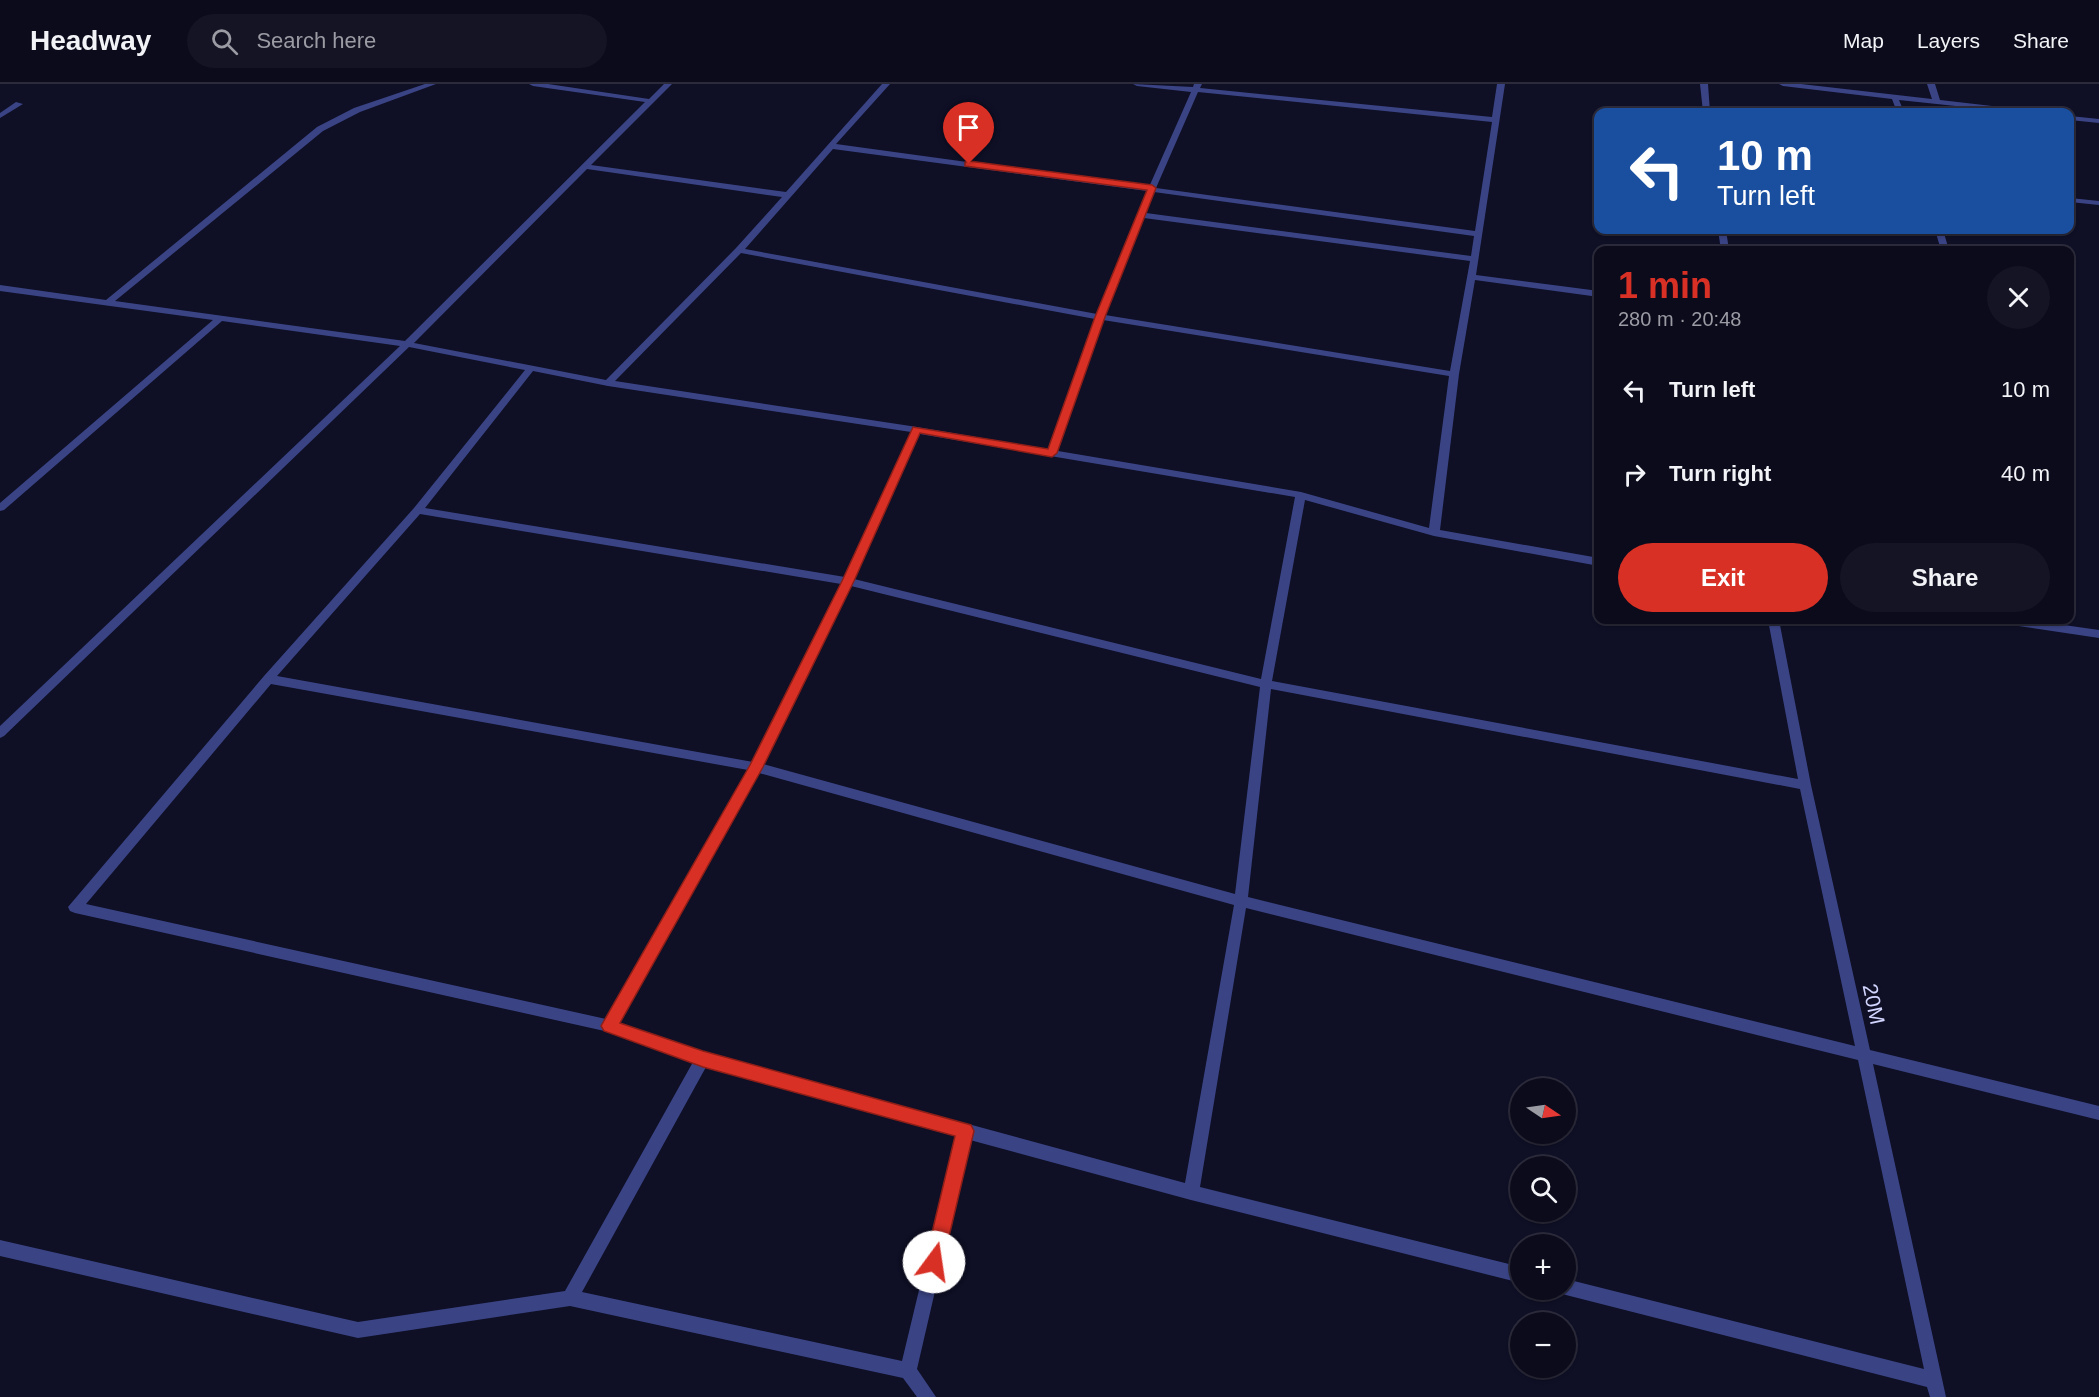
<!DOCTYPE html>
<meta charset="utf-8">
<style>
:root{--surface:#0b0b1c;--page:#141425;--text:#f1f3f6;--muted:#9a9ba3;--line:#2b2b3b;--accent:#d93025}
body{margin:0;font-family:Arial,sans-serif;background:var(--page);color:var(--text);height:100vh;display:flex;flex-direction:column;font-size:22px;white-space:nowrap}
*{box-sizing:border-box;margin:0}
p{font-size:20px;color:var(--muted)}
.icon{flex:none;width:33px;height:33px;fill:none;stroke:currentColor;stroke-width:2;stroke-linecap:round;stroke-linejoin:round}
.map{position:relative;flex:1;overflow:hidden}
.panel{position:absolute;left:1594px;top:162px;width:480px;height:378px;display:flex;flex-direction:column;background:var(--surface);border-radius:12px;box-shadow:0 2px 4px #0004,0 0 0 2px var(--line)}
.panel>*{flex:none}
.hud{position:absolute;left:1594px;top:24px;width:480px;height:126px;border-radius:12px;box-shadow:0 2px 4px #0004,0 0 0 2px var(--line);background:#1a4fa0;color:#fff;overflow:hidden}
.needle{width:39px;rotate:103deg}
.fabs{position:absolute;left:1510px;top:994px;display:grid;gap:12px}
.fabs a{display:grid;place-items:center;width:66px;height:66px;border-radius:50%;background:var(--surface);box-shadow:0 2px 4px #0004,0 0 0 2px var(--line);font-size:30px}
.pin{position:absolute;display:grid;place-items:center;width:51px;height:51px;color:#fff;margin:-62px -26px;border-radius:50% 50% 50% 0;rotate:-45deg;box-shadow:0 0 6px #0007}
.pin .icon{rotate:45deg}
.me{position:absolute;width:66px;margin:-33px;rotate:14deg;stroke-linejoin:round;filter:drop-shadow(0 0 4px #0008)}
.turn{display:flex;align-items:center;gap:21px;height:126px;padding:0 24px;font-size:27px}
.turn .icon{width:78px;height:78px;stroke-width:2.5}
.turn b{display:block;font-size:42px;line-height:51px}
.round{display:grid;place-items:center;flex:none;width:63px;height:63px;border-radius:32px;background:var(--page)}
.head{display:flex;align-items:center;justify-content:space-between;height:102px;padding:0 24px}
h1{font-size:36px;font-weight:800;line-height:45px;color:var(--accent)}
.button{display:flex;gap:12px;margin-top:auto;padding:12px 24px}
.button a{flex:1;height:69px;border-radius:36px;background:var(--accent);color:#fff;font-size:24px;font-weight:800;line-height:69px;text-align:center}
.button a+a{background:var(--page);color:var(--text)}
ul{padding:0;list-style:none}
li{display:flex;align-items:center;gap:18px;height:84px;padding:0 24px}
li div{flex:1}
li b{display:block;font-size:22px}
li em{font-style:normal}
header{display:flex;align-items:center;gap:36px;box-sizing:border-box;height:84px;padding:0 30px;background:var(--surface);border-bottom:2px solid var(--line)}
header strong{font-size:28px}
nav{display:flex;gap:33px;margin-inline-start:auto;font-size:21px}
.search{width:420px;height:54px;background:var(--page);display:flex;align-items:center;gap:15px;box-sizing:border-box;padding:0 21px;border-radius:33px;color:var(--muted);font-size:22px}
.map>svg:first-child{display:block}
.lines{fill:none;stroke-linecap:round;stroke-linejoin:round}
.service{fill:#3a4485;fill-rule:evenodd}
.minor{fill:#3a4485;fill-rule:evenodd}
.route{fill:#d93025;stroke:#8d1f18;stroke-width:1.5}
.labels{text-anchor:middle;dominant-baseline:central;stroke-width:6;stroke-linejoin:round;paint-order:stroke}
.street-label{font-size:21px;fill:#d3d6ff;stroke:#0f0f26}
</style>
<header>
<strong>Headway</strong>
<div class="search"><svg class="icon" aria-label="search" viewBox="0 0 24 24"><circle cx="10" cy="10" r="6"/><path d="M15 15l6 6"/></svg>Search here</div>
<nav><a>Map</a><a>Layers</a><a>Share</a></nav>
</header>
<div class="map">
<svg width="2099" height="1313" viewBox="0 0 2099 1313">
<rect width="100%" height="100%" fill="#0f0f26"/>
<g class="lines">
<path class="service" d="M16,18L23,20L0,34V29Z"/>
<path class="minor" d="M425,0H436L360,28L323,47L115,217L405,257L645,18L533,2L529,0H548L649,15L664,0H672L591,81L786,108L882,0H890L836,60L1149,103L1191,8L1137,2L1133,0L1193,3L1194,0H1202L1200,4L1492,33L1497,0H1505L1476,191L1599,207V213L1475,196L1459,290L1440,446L1599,474V482L1434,452L1305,416L1272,597L1798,695L1768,536H1779L1811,701L1870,966L2099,1022V1036L1873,980L1946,1313H1930L1927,1303L1566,1211L1560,1209L1559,1206H1566V1195L1924,1285L1858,976L1246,824L1200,1103L1521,1183V1199L1191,1116L970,1056L917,1285L936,1313H917L903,1294L570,1222L358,1254L0,1172V1156L358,1238L565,1207L693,978L609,948L75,829L70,827L68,823L264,592L414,424L525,286L409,263L4,652L0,654V642L400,262L222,237L4,426L0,427V419L213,236L0,207V201L106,216L317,43L354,24ZM1198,8L1492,38L1475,147L1156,104ZM833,65L1147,107L1097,230L745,165ZM587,85L782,113L736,164L606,296L414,259ZM1154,108L1474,152L1471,172L1146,129ZM1144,134L1470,177L1450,287L1105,231ZM741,169L1095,235L1048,365L917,343L615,297ZM1103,236L1449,292L1429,444L1301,408L1058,367ZM533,287L608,302L911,348L845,493L425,424ZM920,350L1295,413L1261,595L854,495ZM420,430L841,500L753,678L277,592ZM851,502L1260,603L1235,810L763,680ZM271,600L748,686L606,935L86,820ZM1271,605L1800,705L1855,962L1248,813ZM759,689L1234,821L1185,1099L703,968L618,939ZM706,983L956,1052L902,1277L582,1208Z
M1700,0H1708L1710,28H1703Z
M1779,0H1801L1932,15L1927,0H1935L1940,16L2027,26L2031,28H2012L1899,16L1904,28H1897L1892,15L1783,2Z
M2070,32L2099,35V39L2070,36Z
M2070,114L2099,117V121L2070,118Z
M1718,146H1726L1729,166H1721Z
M1935,146H1943L1949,166H1941Z
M1999,536H2028L2099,546V554L2005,540Z"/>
</g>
<path class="route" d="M969,77L1152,101L1156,104L1105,233L1057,369L1052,373L920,349L854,497L763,683L620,939L703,967L971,1041L974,1047L943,1178L940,1184L934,1187L927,1184L925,1178L955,1052L703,983L604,947L601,942L750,681L842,497L913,343L1048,365L1095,233L1147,106L965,82V78Z"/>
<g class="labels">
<g class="street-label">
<text transform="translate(1874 920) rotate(78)">20M</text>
</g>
</g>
</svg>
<div class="fabs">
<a><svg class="needle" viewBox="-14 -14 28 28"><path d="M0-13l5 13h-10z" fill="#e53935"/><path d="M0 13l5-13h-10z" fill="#9a9ba3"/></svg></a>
<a><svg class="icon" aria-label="search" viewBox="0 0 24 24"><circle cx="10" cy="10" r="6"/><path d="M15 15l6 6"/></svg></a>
<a>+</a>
<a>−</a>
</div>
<div class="pin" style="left:969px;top:80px;background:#d93025"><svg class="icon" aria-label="arrive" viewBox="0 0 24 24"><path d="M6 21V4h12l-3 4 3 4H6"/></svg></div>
<svg class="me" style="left:934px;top:1178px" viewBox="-20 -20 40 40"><circle r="19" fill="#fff"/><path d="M0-13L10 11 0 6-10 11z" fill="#d93025"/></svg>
<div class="hud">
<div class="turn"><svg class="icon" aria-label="left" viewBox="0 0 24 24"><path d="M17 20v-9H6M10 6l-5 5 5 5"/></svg><div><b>10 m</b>Turn left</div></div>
</div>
<section class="panel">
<div class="head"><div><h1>1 min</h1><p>280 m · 20:48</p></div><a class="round"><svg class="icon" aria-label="close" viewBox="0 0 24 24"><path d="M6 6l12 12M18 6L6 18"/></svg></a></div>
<ul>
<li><svg class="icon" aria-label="left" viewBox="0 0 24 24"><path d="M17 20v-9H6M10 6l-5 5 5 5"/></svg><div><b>Turn left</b></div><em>10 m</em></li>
<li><svg class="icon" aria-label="right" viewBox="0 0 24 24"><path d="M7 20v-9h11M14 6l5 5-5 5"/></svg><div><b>Turn right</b></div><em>40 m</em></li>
</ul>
<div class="button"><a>Exit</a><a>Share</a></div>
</section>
</div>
